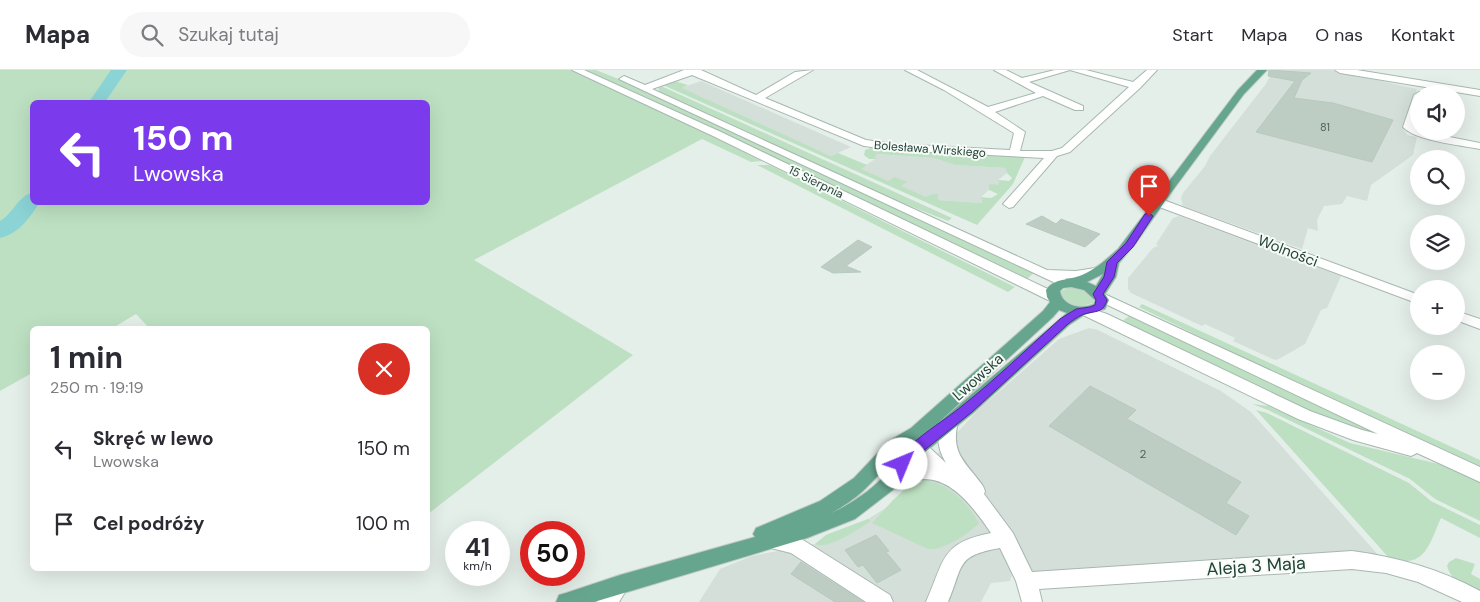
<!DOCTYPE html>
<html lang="pl">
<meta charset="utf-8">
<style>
:root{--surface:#fff;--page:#f7f7f7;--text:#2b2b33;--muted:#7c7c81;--line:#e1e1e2}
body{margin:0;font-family:"DM Sans",sans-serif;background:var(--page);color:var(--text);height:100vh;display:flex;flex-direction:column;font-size:19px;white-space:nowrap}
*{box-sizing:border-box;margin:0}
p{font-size:16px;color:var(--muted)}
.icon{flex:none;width:28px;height:28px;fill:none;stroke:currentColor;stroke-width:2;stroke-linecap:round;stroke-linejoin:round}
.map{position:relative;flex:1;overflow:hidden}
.panel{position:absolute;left:30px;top:256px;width:400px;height:245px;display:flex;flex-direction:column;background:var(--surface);border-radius:8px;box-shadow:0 5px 20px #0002}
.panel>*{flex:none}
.hud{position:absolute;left:30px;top:30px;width:400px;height:105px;border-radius:8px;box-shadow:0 5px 20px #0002;background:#7c3aed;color:#fff;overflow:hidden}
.buttons{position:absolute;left:1410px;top:15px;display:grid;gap:10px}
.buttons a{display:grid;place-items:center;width:55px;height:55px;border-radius:50%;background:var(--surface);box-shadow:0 5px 20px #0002;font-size:25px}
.speed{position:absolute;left:445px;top:451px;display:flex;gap:10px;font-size:25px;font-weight:700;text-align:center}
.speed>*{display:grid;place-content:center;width:65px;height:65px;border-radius:50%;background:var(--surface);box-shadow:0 5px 20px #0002;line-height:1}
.speed small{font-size:12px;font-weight:400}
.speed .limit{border:8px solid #d22;background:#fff;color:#111}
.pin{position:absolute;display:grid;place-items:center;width:42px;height:42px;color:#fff;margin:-51px -21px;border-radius:50% 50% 50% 0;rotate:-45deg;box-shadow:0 0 5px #0007}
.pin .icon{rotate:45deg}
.me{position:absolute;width:55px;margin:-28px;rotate:45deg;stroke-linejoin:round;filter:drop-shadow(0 0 4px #0008)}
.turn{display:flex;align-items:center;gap:18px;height:105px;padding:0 20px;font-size:22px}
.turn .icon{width:65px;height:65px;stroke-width:2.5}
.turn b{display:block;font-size:35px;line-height:42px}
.round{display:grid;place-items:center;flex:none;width:52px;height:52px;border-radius:26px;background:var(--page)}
.headline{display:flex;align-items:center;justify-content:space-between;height:85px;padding:0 20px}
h1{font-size:30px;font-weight:700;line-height:38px}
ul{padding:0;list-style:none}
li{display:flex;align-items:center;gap:15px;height:75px;padding:0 20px}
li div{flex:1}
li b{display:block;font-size:19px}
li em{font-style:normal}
header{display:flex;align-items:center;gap:30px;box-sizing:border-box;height:70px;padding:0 25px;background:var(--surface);border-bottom:1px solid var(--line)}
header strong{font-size:24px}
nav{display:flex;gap:28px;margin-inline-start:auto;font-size:18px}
.search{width:350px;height:45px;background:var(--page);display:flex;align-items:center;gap:12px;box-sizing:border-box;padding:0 18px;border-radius:28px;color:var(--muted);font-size:19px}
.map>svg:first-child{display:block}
.built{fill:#d3dfd8}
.green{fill:#bde0c2;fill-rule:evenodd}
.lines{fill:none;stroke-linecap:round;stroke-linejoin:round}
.river{fill:#8bd3d5;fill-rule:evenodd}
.building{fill:#bdcdc4;stroke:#b7c9bf}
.minor-casing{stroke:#a7b8b0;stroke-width:2}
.major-casing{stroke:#c1cac7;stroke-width:2}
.minor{fill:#fff;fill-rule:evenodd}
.major{fill:#67a68e;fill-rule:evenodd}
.route{fill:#7c3aed;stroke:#51269a}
.labels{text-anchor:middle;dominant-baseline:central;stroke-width:4;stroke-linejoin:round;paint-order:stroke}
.far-number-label{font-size:11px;fill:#4a655a}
.far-street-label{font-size:12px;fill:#234236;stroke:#f6fbf8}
.number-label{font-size:12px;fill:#4a655a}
.street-label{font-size:15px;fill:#234236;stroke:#f6fbf8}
.near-street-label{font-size:18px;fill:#234236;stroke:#f6fbf8}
</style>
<header>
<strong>Mapa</strong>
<div class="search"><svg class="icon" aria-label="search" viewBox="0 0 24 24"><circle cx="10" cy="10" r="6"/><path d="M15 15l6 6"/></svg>Szukaj tutaj</div>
<nav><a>Start</a><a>Mapa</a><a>O nas</a><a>Kontakt</a></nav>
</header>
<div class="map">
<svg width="1480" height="532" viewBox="0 0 1480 532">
<rect width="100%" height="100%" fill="#e5efe9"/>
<path class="built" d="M1274,0H1331L1417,19L1402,57L1407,65L1417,67L1413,85L1371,115L1367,131L1347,126L1342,134L1324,136L1317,150L1318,161L1308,158L1302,179L1183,136L1181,128L1183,123L1205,96L1210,86L1265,15Z
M701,11L851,77L831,86L681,18Z
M875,84L934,88L955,95L1005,98L1007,103L998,110L999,115H989V120L981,127L982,133L938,130L926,128L860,99L875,89Z
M1179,146L1341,206L1327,238L1321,240L1305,274L1279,289L1275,290L1233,271L1235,268L1205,254L1202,256L1131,223L1128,219V208L1153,178L1158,176L1156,174L1173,148Z
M1089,258L1098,260L1221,321L1251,342L1380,487L1330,485L1012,504L1010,511L991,513L981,532H699L720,499L752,486L815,474L826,465L868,449L889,436L978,340L1059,269Z"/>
<path class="green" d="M0,0H571L621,22L763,91L751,92L702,69L474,190L633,285L428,444V259H150L136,244L111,259H32V303L0,321ZM32,32H428V132H32V129L21,145L32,127Z
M584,0H596L616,8L1035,202L1027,209L646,27Z
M674,11L688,15L682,18L831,86L838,83L867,95L861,99L888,111L895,107L907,112L901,116L926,127L933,124H938V130L982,133L981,127L991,128L998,124L989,120V114L999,115L998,110L1009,111L1012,108L1007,103L1005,98L955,95L934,88L876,84L875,89H869L864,85L865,80L874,77L1025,87L1013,114L977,155L663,15Z
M661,16L952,148L948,151L890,128L660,22L658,19Z
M757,95H770L1015,217L1008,222Z
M1071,217L1087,221L1094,227L1093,233L1079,237L1063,230L1061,221Z
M1142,234L1480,390V399L1268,300L1139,237Z
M1129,246L1380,365L1337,355L1121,252Z
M1252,334L1269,336L1350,373L1443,395L1480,412V451L1435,429L1410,409L1268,340Z
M1256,340L1267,343L1409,413L1431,431L1480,455V468L1441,448C1429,474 1426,499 1390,489Z
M926,410C950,415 967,432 979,453C969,464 942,481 928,479L872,453C888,437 903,414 926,410Z
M868,449L871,451C860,458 827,481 815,474L826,465Z
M1456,488L1475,494L1471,504L1480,509V521C1466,517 1451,511 1447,496L1449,492Z"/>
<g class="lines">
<path class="river" d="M111,0H127L105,32H89Z
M32,123V132H40C29,148 20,163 0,168V151C13,144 18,126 32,123Z"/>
</g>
<path class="building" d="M1269,0L1311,3L1302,10L1294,28L1333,33L1393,50L1372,92L1256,62L1295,11L1268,6Z
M1042,146L1056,154L1061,149L1100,164L1085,177L1026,154Z
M858,170L872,177L846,196L861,202L833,203L821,197Z
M1090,316L1136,340L1127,349L1241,412L1226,433L1249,446L1236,465L1049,356Z
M876,465L889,481L886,482L901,500L877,513L863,495L858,497L845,480Z
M801,492L863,532H835L791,504Z"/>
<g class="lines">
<defs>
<path id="minor" d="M572,0H584L721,62L1058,224L1060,227L1058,230H1048L713,66Z
M684,0H701L756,25L795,2L813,0L765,28L866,70L895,74L1010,80L1014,63L944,20L905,0H917L988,37L1036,23L994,0H1006L1022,8L1055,0H1086L1133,12L1147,0H1157L1140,18L1070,82L1057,86L1013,137L1009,138L1003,134L1044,88L895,80L864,76L692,5L652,19L1047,200L1076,201L1095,198L1102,202C1094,210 1075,209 1065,208L1071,213L1064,217L619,9L624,6L645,15ZM1070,0L1129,17L1062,78L1052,81H1020L1025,62L995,42L1043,26L1075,40H1083V36L1029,12Z
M1335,0H1357L1480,20V26L1340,3Z
M1419,22L1423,24H1419V40L1414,56L1419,59V61L1480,73V79C1460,75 1416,71 1403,57L1414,25Z
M1158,128L1419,225V234L1154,135L1152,132Z
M1100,222L1480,397V412L1417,383L1411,386L1353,370L1298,349L1081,244L1079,241L1081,238L1086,237L1107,244L1310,341L1362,360L1378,364L1095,229L1093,226L1095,223Z
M1456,241L1480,249V259L1456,250Z
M950,346L956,348L958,352C950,384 966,392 983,416L985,421L984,424L1013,463L1032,502L1352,481C1397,487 1440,499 1480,521V532H1462L1418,512L1386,503L1352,499L1039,519L1042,532H1022L1016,511L1000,478C955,486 964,495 948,532H926C945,490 940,473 991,463C974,438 946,398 910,412C900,415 893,423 882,419L879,414C886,401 911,396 924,395L900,369L903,364L909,363L915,364L946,393C937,378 935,363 944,348Z
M770,462L803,470L890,525L893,532H866L791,483L763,476L760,470L763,464Z
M620,505L627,508L630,514L619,532H597L613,508Z"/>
<path id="major" d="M1257,0H1267L1244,24L1170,124L1136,173L1119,193L1116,207L1105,224L1109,230L1105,239L1084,245L1069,255L973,343L924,383L908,399L894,419L855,449L807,468L594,532H556L559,525L566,523L620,505L755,467L753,464L756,458L820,431L854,408L889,371L911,358L1043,241L1050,232L1047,227L1046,220C1056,207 1068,211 1082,205C1096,199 1107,189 1118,179L1238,20ZM1103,204L1096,216L1087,212ZM1071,217L1084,220L1095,230L1094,234C1081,240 1062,236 1060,221L1063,218ZM1059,240L1067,243L937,354L1053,247ZM911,374C900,385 892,396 883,407C872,420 846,437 831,443C843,437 857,427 866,418C882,403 891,387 911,374Z"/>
</defs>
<use href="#minor" class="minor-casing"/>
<use href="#major" class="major-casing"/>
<use href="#minor" class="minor"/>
<use href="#major" class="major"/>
</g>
<path class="route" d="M1149,143L1153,146L1133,177L1117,193L1114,207L1103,224L1107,230C1103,245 1093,240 1082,245C1077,247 1072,251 1068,254L972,342L922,382L907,398L902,400L897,398L895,394C907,372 943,352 962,336C996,309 1028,278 1060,249L1076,239L1090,237L1095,235L1096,230L1093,224L1104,207L1107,192L1126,173L1145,144Z"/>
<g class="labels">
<g class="far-number-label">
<text x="1325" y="57">81</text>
</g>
<g class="far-street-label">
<text transform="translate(930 79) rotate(4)">Bolesława Wirskiego</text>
<text transform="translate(816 112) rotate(26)">15 Sierpnia</text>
</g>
<g class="number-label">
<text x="1143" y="384">2</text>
</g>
<g class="street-label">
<text transform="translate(1288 181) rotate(21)">Wolności</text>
<text transform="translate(978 307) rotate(-42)">Lwowska</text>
</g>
<g class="near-street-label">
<text transform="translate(1256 496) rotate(-4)">Aleja 3 Maja</text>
</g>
</g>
</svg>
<div class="buttons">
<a><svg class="icon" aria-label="sound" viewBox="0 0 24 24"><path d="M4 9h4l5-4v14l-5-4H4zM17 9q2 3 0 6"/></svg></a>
<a><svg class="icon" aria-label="search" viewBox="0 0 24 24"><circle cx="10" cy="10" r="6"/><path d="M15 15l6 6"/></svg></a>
<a><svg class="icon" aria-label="layers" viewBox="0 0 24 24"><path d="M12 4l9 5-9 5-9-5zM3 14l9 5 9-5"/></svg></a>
<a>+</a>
<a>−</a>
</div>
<div class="speed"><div>41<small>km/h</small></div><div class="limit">50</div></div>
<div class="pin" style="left:1149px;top:146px;background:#d93025"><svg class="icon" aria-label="arrive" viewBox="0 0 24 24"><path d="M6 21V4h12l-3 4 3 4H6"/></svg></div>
<svg class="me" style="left:902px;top:394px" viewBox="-20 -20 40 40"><circle r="19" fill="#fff"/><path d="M0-13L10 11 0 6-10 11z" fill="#7c3aed"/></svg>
<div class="hud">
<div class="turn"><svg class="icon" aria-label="left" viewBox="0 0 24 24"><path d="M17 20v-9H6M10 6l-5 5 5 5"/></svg><div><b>150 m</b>Lwowska</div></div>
</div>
<section class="panel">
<div class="headline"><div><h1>1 min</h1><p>250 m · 19:19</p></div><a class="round" style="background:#d93025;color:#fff"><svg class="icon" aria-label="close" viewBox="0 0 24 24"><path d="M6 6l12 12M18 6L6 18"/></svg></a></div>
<ul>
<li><svg class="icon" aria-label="left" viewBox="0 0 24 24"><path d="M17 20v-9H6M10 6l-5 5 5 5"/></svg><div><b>Skręć w lewo</b><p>Lwowska</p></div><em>150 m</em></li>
<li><svg class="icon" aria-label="arrive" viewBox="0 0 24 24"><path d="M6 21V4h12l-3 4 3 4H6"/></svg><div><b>Cel podróży</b></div><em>100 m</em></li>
</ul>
</section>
</div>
